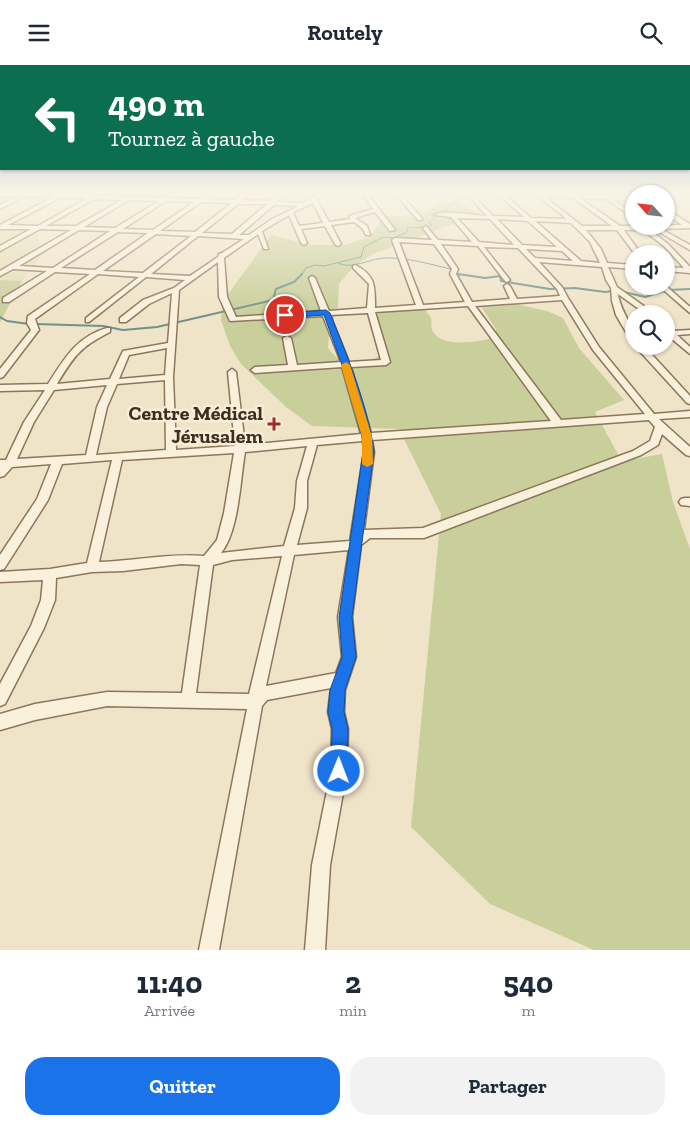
<!DOCTYPE html>
<html lang="fr">
<meta charset="utf-8">
<style>
:root{--surface:#fff;--page:#f2f2f3;--text:#1f2937;--muted:#747a83;--accent:#1a73e8}
body{margin:0;font-family:"Zilla Slab",serif;background:var(--page);color:var(--text);height:100vh;display:flex;flex-direction:column;font-size:19px;white-space:nowrap}
*{box-sizing:border-box;margin:0}
p{font-size:16px;color:var(--muted)}
.icon{flex:none;width:28px;height:28px;fill:none;stroke:currentColor;stroke-width:2;stroke-linecap:round;stroke-linejoin:round}
.map{position:relative;height:885px;overflow:hidden}
.sheet{display:flex;flex-direction:column;background:var(--surface);flex:1}
.sheet>*{flex:none}
.top-card{position:absolute;left:0px;top:0px;width:690px;height:105px;box-shadow:0 1px 4px #0004;background:#0b6e4f;color:#fff;overflow:hidden}
.needle{width:32px;rotate:297deg}
.tools{position:absolute;left:625px;top:120px;display:grid;gap:10px}
.tools a{display:grid;place-items:center;width:50px;height:50px;border-radius:50%;background:var(--surface);box-shadow:0 1px 4px #0004;font-size:25px}
.pin{position:absolute;display:grid;place-items:center;width:42px;height:42px;color:#fff;margin:-21px;border:2px solid #fff;border-radius:50%;box-shadow:0 1px 5px #0007}
.me{position:absolute;width:55px;margin:-28px;rotate:1deg;stroke-linejoin:round;filter:drop-shadow(0 0 4px #0008)}
.turn{display:flex;align-items:center;gap:18px;height:105px;padding:0 25px;font-size:22px}
.turn .icon{width:65px;height:65px;stroke-width:2.5}
.turn b{display:block;font-size:35px;line-height:42px}
.eta{display:flex;justify-content:space-evenly;align-items:center;height:85px;text-align:center}
.eta b{font-size:30px;font-weight:800;line-height:35px}
.button{display:flex;gap:10px;margin-top:auto;padding:10px 25px}
.button a{flex:1;height:58px;border-radius:20px;background:var(--accent);color:#fff;font-size:20px;font-weight:800;line-height:58px;text-align:center}
.button a+a{background:var(--page);color:var(--text)}
header{display:flex;justify-content:space-between;align-items:center;height:65px;padding:0 25px;background:var(--surface);font-size:22px;font-weight:800}
.map>svg:first-child{display:block}
.farmland{fill:#e6deb5}
.green{fill:#c9cf9b}
.lines{fill:none;stroke-linecap:round;stroke-linejoin:round}
.stream-far1{stroke:#6f938a;stroke-width:1}
.stream{stroke:#6f938a;stroke-width:2}
.minor-casing{stroke:#8d765c;stroke-width:3}
.minor{fill:#faf1dc;fill-rule:evenodd}
.route{fill:#1a73e8;stroke:#114b97}
.slow{fill:#f59e0b}
.poi-dot{fill:#9e2a2b;stroke:#f7eed8;stroke-width:2}
.labels{text-anchor:middle;dominant-baseline:central;stroke-width:5;stroke-linejoin:round;paint-order:stroke}
.poi-label{font-size:20px;font-weight:bold;fill:#3d2e20;stroke:#f7eed8;text-anchor:end}
</style>
<header><svg class="icon" aria-label="menu" viewBox="0 0 24 24"><path d="M4 6h16M4 12h16M4 18h16"/></svg>Routely<svg class="icon" aria-label="search" viewBox="0 0 24 24"><circle cx="10" cy="10" r="6"/><path d="M15 15l6 6"/></svg></header>
<div class="map">
<svg width="690" height="885" viewBox="0 0 690 885">
<rect width="100%" height="100%" fill="#f0e4c8"/>
<path class="farmland" d="M0,145L31,153L43,189L22,216L0,215Z"/>
<path class="green" d="M437,137H461L475,148L453,159L373,189L354,201L339,219L338,241L329,270L328,283C347,307 364,304 386,285L376,256L379,247L389,243H424C426,246 429,250 431,253C432,257 431,262 432,265C441,284 480,277 495,272L496,264L480,240L516,239L547,246L563,253L579,283L624,335L595,347L620,393L623,396L662,389L673,437L690,484V885H594L490,839L411,762L441,449L399,364L312,361L286,342L241,299L230,281L221,255L223,236L271,170L311,180H346L370,171L385,151L423,152Z
M0,215L22,216L0,257Z"/>
<g class="lines">
<path class="stream-far1" d="M338,198C352,205 369,194 384,193C408,192 432,200 455,205L460,211
M301,211L306,203L315,200L324,201L361,192L364,182L383,172L393,173L407,167V163L430,162L432,160L429,158L437,149L450,143L448,140L467,132"/>
<path class="stream" d="M458,209L485,213L500,211L501,216L550,224L575,223L605,227L613,226
M620,226L645,232L668,225L690,224
M0,252L7,256L29,259
M35,259L103,261L123,265L157,262L273,235L276,224L294,217L302,209"/>
<defs>
<path id="minor" d="M0,127L164,133L167,131L170,133L198,134L208,127H214L205,134L235,135L245,127H251L242,135L271,136L281,127H287L277,137L303,138L320,127H326L317,135L329,157L350,154L349,151L373,144L361,127H366L395,165L390,166L375,147L355,153L367,161L370,170H366L362,163L354,157L331,160L341,179L338,181L335,179L325,161L301,164L307,178L304,180L301,178L289,150L262,166L268,184H264L258,169L224,193L227,232L236,252L321,246L309,213L312,211L315,213L329,246L367,243L369,219L353,203V201L355,200C376,210 375,222 375,243L416,240L392,175L395,173L432,175L423,163L426,161L438,175L472,177L451,152L434,150C444,145 474,150 487,151L465,127H470L493,151L524,152L499,130L471,127H540L634,132V136L613,135L634,148V153L606,134L580,133L620,161L682,160L666,149V144L690,159V163L661,164L690,180V185L654,164L650,165L668,179L690,202V208L666,206V202L684,203L664,181L643,165H624L641,189H635L617,165H586L601,184L607,198L634,200V204L608,202L617,222L655,249H646L618,229C620,246 634,260 634,276L630,274L616,250L612,236L611,223L606,215L602,202L539,197L562,222L568,233L599,282L654,349L690,346V352L659,354L690,382V391L686,390L662,369L658,380L641,390L424,473H370L361,480L352,552L356,592L345,625L344,647L348,664L347,706L330,800L325,885H305L312,800L331,706L332,664L328,647L331,623L267,635L262,641L219,885H199L247,644L107,641L35,655L0,665V649L35,639L107,627L182,628L200,500L181,499L123,506L92,507L56,513L55,535L44,563L5,639L0,641V619L31,561L41,535L43,515L0,517V507L50,504L87,498L112,395L62,399L48,435L4,504L0,505V490L37,434L51,399L12,402L4,411L0,412V395H6L24,357L45,325L0,326V320L48,319C64,294 76,272 107,263H110V267C80,282 74,291 57,319L110,314L123,286L168,278L172,228L149,239L126,257H120V253L143,235L174,223L185,215L146,212L89,257H86V253L139,212L98,209L35,254L39,265L3,312L0,313V304L31,265L27,258L28,251L90,209L55,207L9,237H3V233L47,206L13,204L0,211V206L71,165L40,164L0,186V181L31,164H0V160L53,132L25,131L0,144V140L18,131H0ZM505,130L538,131L567,154L531,153ZM545,132L573,133L612,161H582ZM60,133H87L38,161L8,160ZM94,134L122,135L76,161H46ZM129,135L159,136L115,163L84,162ZM166,136L194,137L153,165L123,164ZM201,137L232,138L195,167L160,166ZM313,138L323,158L299,161L293,147ZM238,139H267L232,169L202,168ZM274,140L299,141L272,154L249,170H239ZM457,153L490,154L514,180L479,177ZM497,154L528,156L557,182L522,180ZM535,156L571,158L590,177L600,198L581,196ZM79,165L110,166L53,203L19,201ZM118,167L148,168L95,205L61,203ZM156,169L191,171L143,208L103,206ZM198,171L244,174L222,188L219,189L218,192L190,211L151,209ZM399,177L434,179L452,204L450,209L465,237L423,240ZM441,179L478,181L505,216L507,217L510,215L484,182L518,183L557,224L560,231L517,234L510,221L507,219L504,221L510,234L472,237L456,209L458,204ZM526,184L562,186L573,196L535,193ZM218,197L219,232L230,256L323,251L341,297L297,300L291,273L287,271L283,273L288,300L255,302L251,305L255,308L342,302L361,369L245,380L236,307L232,304L228,307L235,381L176,385L173,312L179,225ZM562,235L593,285L645,349L561,355L475,241ZM468,241L551,356L371,368L351,302L386,300L390,297L375,247ZM368,248L381,295L349,297L330,250ZM167,283L165,310L119,314L129,290ZM165,315L166,385L96,390L107,342L117,319ZM107,320L97,342L86,390L17,394L34,357L54,325ZM649,355L655,362L650,376L633,386L423,463L364,465L374,387L372,375ZM363,376L364,387L350,476L297,480L307,443V416L317,380ZM307,381L297,416L295,443L284,481L221,488C239,466 240,416 245,387ZM234,388L224,448L217,475L204,491C169,488 135,496 99,497L122,395ZM349,485L338,552L342,592L336,608L266,621L294,490ZM282,491L249,629L196,628L213,500L232,495Z
M393,127H398L422,153V155H418Z
M659,221H666L690,242V248Z
M666,262L672,266L690,265V269L677,270L690,282V289L666,269Z
M635,281H644L690,331V339L687,338Z
M685,433H690V441L681,440L679,437L681,434Z"/>
</defs>
<use href="#minor" class="minor-casing"/>
<use href="#minor" class="minor"/>
</g>
<linearGradient id="sky" x2="0" y2="1"><stop stop-color="#8fbad6"/><stop offset="0.51" stop-color="#f8f3e6"/><stop offset="1" stop-color="#f8f3e6" stop-opacity="0"/></linearGradient>
<rect width="690" height="251" fill="url(#sky)"/>
<path class="route" d="M326,245L330,248C347,291 368,340 374,387L352,552L356,592L345,625L344,647L348,664L347,706L345,712L339,714L333,712L331,706L332,664L328,647L330,625L342,592L339,552L363,387L362,372L342,300L324,250L285,253L281,250L285,248Z"/>
<path class="slow" d="M346,297L350,300L372,372L373,399L367,402L362,399V372L341,300Z"/>
<path class="poi-dot" d="M271.5 351.5h5v5h5v5h-5v5h-5v-5h-5v-5h5z"/>
<g class="labels">
<g class="poi-label">
<text x="263" y="348">Centre Médical<tspan x="263" dy="23">Jérusalem</tspan></text>
</g>
</g>
</svg>
<div class="tools">
<a><svg class="needle" viewBox="-14 -14 28 28"><path d="M0-13l5 13h-10z" fill="#e53935"/><path d="M0 13l5-13h-10z" fill="#747a83"/></svg></a>
<a><svg class="icon" aria-label="sound" viewBox="0 0 24 24"><path d="M4 9h4l5-4v14l-5-4H4zM17 9q2 3 0 6"/></svg></a>
<a><svg class="icon" aria-label="search" viewBox="0 0 24 24"><circle cx="10" cy="10" r="6"/><path d="M15 15l6 6"/></svg></a>
</div>
<div class="pin" style="left:285px;top:250px;background:#d93025"><svg class="icon" aria-label="arrive" viewBox="0 0 24 24"><path d="M6 21V4h12l-3 4 3 4H6"/></svg></div>
<svg class="me" style="left:339px;top:706px" viewBox="-20 -20 40 40"><circle r="17" fill="#1a73e8" stroke="#fff" stroke-width="3"/><path d="M0-11L8 9 0 5-8 9z" fill="#fff"/></svg>
<div class="top-card">
<div class="turn"><svg class="icon" aria-label="left" viewBox="0 0 24 24"><path d="M17 20v-9H6M10 6l-5 5 5 5"/></svg><div><b>490 m</b>Tournez à gauche</div></div>
</div>
</div>
<section class="sheet">
<div class="eta">
<div><b>11:40</b><p>Arrivée</p></div>
<div><b>2</b><p>min</p></div>
<div><b>540</b><p>m</p></div>
</div>
<div class="button"><a>Quitter</a><a>Partager</a></div>
</section>
